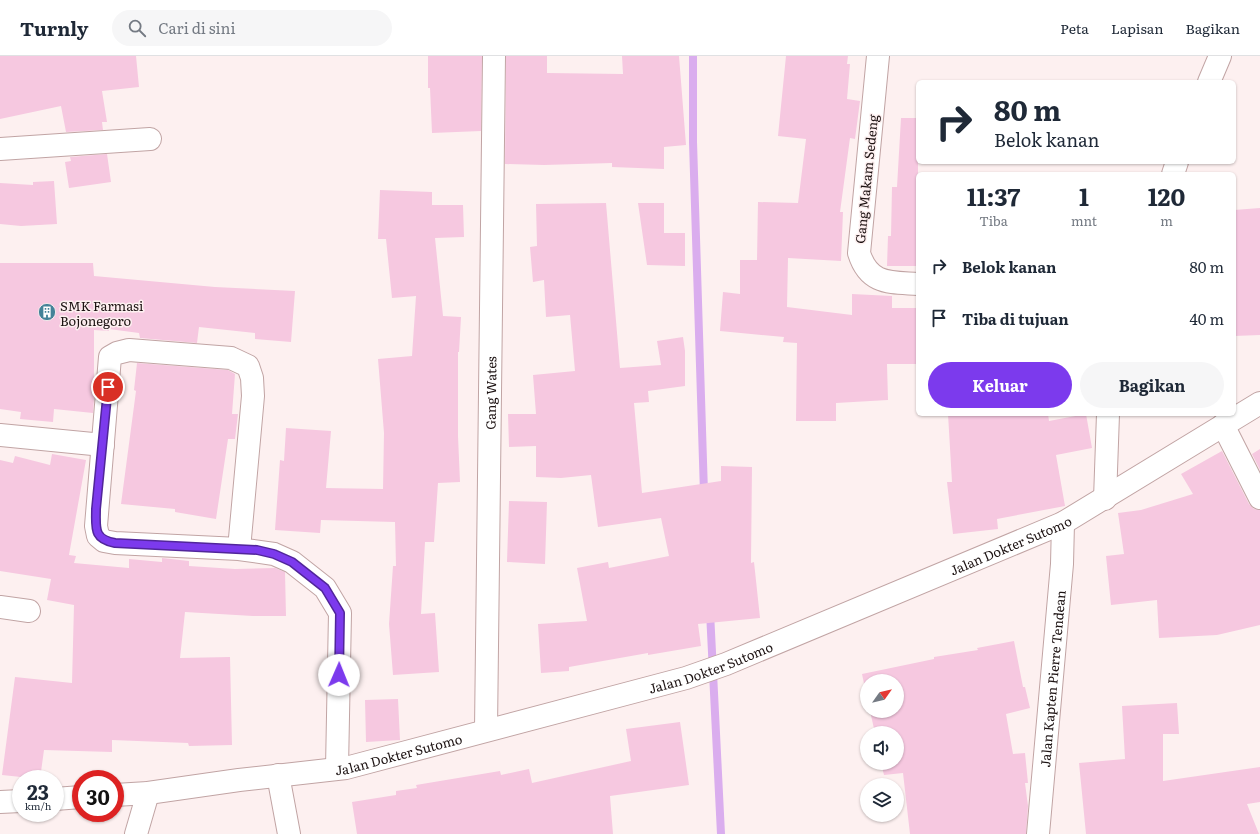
<!DOCTYPE html>
<html lang="id">
<style>
:root{--surface:#fff;--page:#f6f6f7;--text:#1f2937;--muted:#747a83;--line:#e0e1e3;--accent:#7c3aed}
body{margin:0;font-family:Literata,serif;background:var(--page);color:var(--text);height:100vh;display:flex;flex-direction:column;font-size:15px;white-space:nowrap}
*{box-sizing:border-box;margin:0}
p{font-size:13px;color:var(--muted)}
.icon{flex:none;width:22px;height:22px;fill:none;stroke:currentColor;stroke-width:2;stroke-linecap:round;stroke-linejoin:round}
.map{position:relative;flex:1;overflow:hidden}
.details{position:absolute;left:916px;top:116px;width:320px;height:244px;display:flex;flex-direction:column;background:var(--surface);border-radius:6px;box-shadow:0 1px 3px #0004}
.details>*{flex:none}
.top-card{position:absolute;left:916px;top:24px;width:320px;height:84px;border-radius:6px;box-shadow:0 1px 3px #0004;background:#fff;color:var(--text);overflow:hidden}
.needle{width:26px;rotate:56deg}
.fabs{position:absolute;left:860px;top:618px;display:grid;gap:8px}
.fabs a{display:grid;place-items:center;width:44px;height:44px;border-radius:50%;background:var(--surface);box-shadow:0 1px 3px #0004;font-size:20px}
.speed{position:absolute;left:12px;top:714px;display:flex;gap:8px;font-size:20px;font-weight:700;text-align:center}
.speed>*{display:grid;place-content:center;width:52px;height:52px;border-radius:50%;background:var(--surface);box-shadow:0 1px 3px #0004;line-height:1}
.speed small{font-size:10px;font-weight:400}
.speed .limit{border:6px solid #d22;background:#fff;color:#111}
.pin{position:absolute;display:grid;place-items:center;width:34px;height:34px;color:#fff;margin:-17px;border:2px solid #fff;border-radius:50%;box-shadow:0 1px 4px #0007}
.me{position:absolute;width:44px;margin:-22px;rotate:1deg;stroke-linejoin:round;filter:drop-shadow(0 0 3px #0008)}
.turn{display:flex;align-items:center;gap:14px;height:84px;padding:0 12px;font-size:18px}
.turn .icon{width:52px;height:52px;stroke-width:2.5}
.turn b{display:block;font-size:28px;line-height:34px}
.eta{display:flex;justify-content:space-evenly;align-items:center;height:68px;text-align:center}
.eta b{font-size:24px;font-weight:700;line-height:28px}
.action{display:flex;gap:8px;margin-top:auto;padding:8px 12px}
.action a{flex:1;height:46px;border-radius:24px;background:var(--accent);color:#fff;font-size:16px;font-weight:700;line-height:46px;text-align:center}
.action a+a{background:var(--page);color:var(--text)}
ul{padding:0;list-style:none}
li{display:flex;align-items:center;gap:12px;height:52px;padding:0 12px}
li div{flex:1}
li b{display:block;font-size:15px}
li em{font-style:normal}
header{display:flex;align-items:center;gap:24px;box-sizing:border-box;height:56px;padding:0 20px;background:var(--surface);border-bottom:1px solid var(--line)}
header strong{font-size:19px}
nav{display:flex;gap:22px;margin-inline-start:auto;font-size:14px}
.search{width:280px;height:36px;background:var(--page);display:flex;align-items:center;gap:10px;box-sizing:border-box;padding:0 14px;border-radius:22px;color:var(--muted);font-size:15px}
.map>svg:first-child{display:block}
.lines{fill:none;stroke-linecap:round;stroke-linejoin:round}
.stream{stroke:#daadee;stroke-width:8}
.building{fill:#f6c8e0}
.street-casing{stroke:#c1a4a4;stroke-width:24}
.secondary-casing{stroke:#c1a4a4;stroke-width:24}
.street{stroke:#fff;stroke-width:22}
.secondary{stroke:#fff;stroke-width:22}
.route-casing{stroke:#51269a;stroke-width:10}
.route{stroke:#7c3aed;stroke-width:7}
.labels{text-anchor:middle;dominant-baseline:central;stroke-width:3;stroke-linejoin:round;paint-order:stroke}
.street-label{font-size:13px;fill:#1d1313;stroke:#fdf0f0}
.poi-label{font-size:13px;fill:#1d1313;stroke:#fdf0f0;text-anchor:start}
</style>
<header>
<strong>Turnly</strong>
<div class="search"><svg class="icon" aria-label="search" viewBox="0 0 24 24"><circle cx="10" cy="10" r="6"/><path d="M15 15l6 6"/></svg>Cari di sini</div>
<nav><a>Peta</a><a>Lapisan</a><a>Bagikan</a></nav>
</header>
<div class="map">
<svg width="1260" height="778" viewBox="0 0 1260 778">
<rect width="100%" height="100%" fill="#fdf0f0"/>
<g class="lines">
<path class="stream" d="M693,0V86L704,437
M710,556L721,778"/>
</g>
<path class="building" d="M0,0H136L139,31L102,35L107,66H102L103,74L66,76L61,50L0,63Z
M428,0H482L481,75L432,77L430,32H428Z
M506,0H547V17L623,18L622,0H679L686,89L664,91V113L612,111V107L544,109L505,108Z
M786,0H848L847,8H850L847,43L860,45L855,83L850,82L840,156H843L841,205L788,202L787,251L852,259V238L892,240V252H918L917,308H887L888,344L836,347V365H796L797,287L783,286L784,281L720,275L723,236L740,238V204H757L758,146L798,147L806,83L778,80Z
M901,62H918V210H887L888,180H891L892,131H897Z
M107,98L111,126L69,132L65,106L71,105L70,101Z
M54,125L57,168L21,170L0,168V127L33,129V126Z
M380,134L432,136V149H463L464,181L435,182L443,260L461,261L459,296H458V380L460,426L438,427L434,486H425L421,558L435,557L439,616L393,619L389,568L393,510H396L395,466L321,464L320,477L275,474L280,404L284,405L286,372L331,375L326,432L383,433L384,377L378,303L412,300L416,240L392,242L386,183H378Z
M606,147L620,312L661,309L657,285L683,281L685,295V330L648,335L649,346L634,347L642,437L721,425V410L752,411L751,507L754,506L760,562L698,568L701,590L648,599V597L569,611V615L541,617L538,568L587,565L577,512L608,506L609,512L669,500L661,462L598,471L591,419L561,422L536,421V390L509,391L508,358H536L533,319L575,315L570,259L546,261L544,224L533,226L530,191L537,190L536,148Z
M638,147H664V177H685V210L647,209Z
M1260,152V279L1234,280V154Z
M0,207H93L94,220L215,231L295,235L291,286L255,283V277L199,271L197,287L140,282L139,277L109,273V275L94,274V328H95L93,357L54,353L53,366L20,363L21,356L0,353Z
M137,307L228,314L235,318L232,358H238L235,383H228L216,463L175,456V453L121,448L136,335L134,334Z
M948,358H1048L1049,365L1086,358L1092,392L1056,399L1065,450L997,463L998,473L953,478L947,426H952Z
M1260,393V414L1252,398Z
M1222,395L1249,448L1254,453L1260,454V569L1217,579L1159,582L1157,544L1111,549L1106,500L1124,498L1118,457L1141,454L1193,438L1181,418Z
M52,398L86,404L69,499L76,500L74,507L129,512V503L162,506V502L189,505V510L235,513L275,512L285,516L286,560H253L185,556L180,602L230,601L232,689L189,690L188,687L112,684V696L44,694L40,723L2,719L15,621L72,627L74,549L47,544L51,523L0,515V404L13,407L15,400L50,409Z
M509,445L547,446L545,508L507,506Z
M1014,585L1023,631H1025L1030,652L1006,658L1013,698L1025,697L1028,727H1025L1028,750L1026,778H910L903,717L884,719L881,707H897V677H875L870,655H897V625H867V642L862,618L934,603V601L978,594L977,592Z
M398,643L400,684L366,686L365,644Z
M1177,647L1179,678H1163V725L1260,711V746L1247,748L1259,778H1086L1079,707L1125,703L1122,650Z
M680,666L689,729L610,740L613,778H357L352,746L396,739V735L417,732L416,729L500,715L501,719L529,713L532,727L631,705L626,673Z"/>
<g class="lines">
<defs>
<g id="street">
<path d="M878,0L859,197C869,229 890,226 918,228"/>
<path d="M1209,26L1220,0"/>
<path d="M0,93L150,83"/>
<path d="M1173,118L1177,106"/>
<path d="M1223,369L1260,442"/>
<path d="M0,379L103,389"/>
<path d="M1105,443L1108,358"/>
<path d="M239,493L253,340L252,322L248,310L231,302L129,294L117,297L110,301L96,470L98,480L104,485L115,487L239,493L274,498L292,506L325,532L340,557L337,712"/>
<path d="M0,551L29,555"/>
<path id="s1" d="M486,674L494,0"/>
<path d="M278,719L289,778"/>
<path d="M136,778L148,737"/>
<path id="s2" d="M1038,778L1062,508L1063,467"/>
</g>
<g id="secondary">
<path id="s3" d="M115,739L148,737L239,724L346,712L686,622L726,608L1063,467L1260,347"/>
<path d="M55,743L81,741"/>
<path d="M0,746L21,745"/>
</g>
</defs>
<use href="#street" class="street-casing"/>
<use href="#secondary" class="secondary-casing"/>
<use href="#street" class="street"/>
<use href="#secondary" class="secondary"/>
</g>
<g class="lines">
<defs>
<path id="route" d="M108,331L96,453C96,472 93,483 115,487L257,494L274,498L292,506L325,532L340,557L339,619"/>
</defs>
<use href="#route" class="route-casing"/>
<use href="#route" class="route"/>
</g>
<defs>
<symbol id="building-disc" viewBox="-11 -11 22 22"><circle r="9.5" fill="#448298" stroke="#fdf0f0"/><path d="M-4-6H4V6H1V3H-1V6H-4ZM-2.5-4.3h1.7v1.8h-1.7ZM.8-4.3h1.7v1.8H.8ZM-2.5-1h1.7V.8h-1.7ZM.8-1h1.7V.8H.8Z" fill="#fff"/></symbol>
</defs>
<g fill-rule="evenodd">
<use href="#building-disc" x="37" y="246" width="20" height="20"/>
</g>
<g class="labels">
<g class="street-label">
<text transform="translate(866 123) rotate(-84)">Gang Makam Sedeng</text>
<text stroke="none"><textPath href="#s1" startOffset="337">Gang Wates</textPath></text>
<text stroke="none"><textPath href="#s3" startOffset="935">Jalan Dokter Sutomo</textPath></text>
<text stroke="none"><textPath href="#s3" startOffset="611">Jalan Dokter Sutomo</textPath></text>
<text stroke="none"><textPath href="#s2" startOffset="156">Jalan Kapten Pierre Tendean</textPath></text>
<text stroke="none"><textPath href="#s3" startOffset="287">Jalan Dokter Sutomo</textPath></text>
</g>
<g class="poi-label">
<text x="60" y="249">SMK Farmasi<tspan x="60" dy="15">Bojonegoro</tspan></text>
</g>
</g>
</svg>
<div class="fabs">
<a><svg class="needle" viewBox="-14 -14 28 28"><path d="M0-13l5 13h-10z" fill="#e53935"/><path d="M0 13l5-13h-10z" fill="#747a83"/></svg></a>
<a><svg class="icon" aria-label="sound" viewBox="0 0 24 24"><path d="M4 9h4l5-4v14l-5-4H4zM17 9q2 3 0 6"/></svg></a>
<a><svg class="icon" aria-label="layers" viewBox="0 0 24 24"><path d="M12 4l9 5-9 5-9-5zM3 14l9 5 9-5"/></svg></a>
</div>
<div class="speed"><div>23<small>km/h</small></div><div class="limit">30</div></div>
<div class="pin" style="left:108px;top:331px;background:#d93025"><svg class="icon" aria-label="arrive" viewBox="0 0 24 24"><path d="M6 21V4h12l-3 4 3 4H6"/></svg></div>
<svg class="me" style="left:339px;top:619px" viewBox="-20 -20 40 40"><circle r="19" fill="#fff"/><path d="M0-13L10 11 0 6-10 11z" fill="#7c3aed"/></svg>
<div class="top-card">
<div class="turn"><svg class="icon" aria-label="right" viewBox="0 0 24 24"><path d="M7 20v-9h11M14 6l5 5-5 5"/></svg><div><b>80 m</b>Belok kanan</div></div>
</div>
<section class="details">
<div class="eta">
<div><b>11:37</b><p>Tiba</p></div>
<div><b>1</b><p>mnt</p></div>
<div><b>120</b><p>m</p></div>
</div>
<ul>
<li><svg class="icon" aria-label="right" viewBox="0 0 24 24"><path d="M7 20v-9h11M14 6l5 5-5 5"/></svg><div><b>Belok kanan</b></div><em>80 m</em></li>
<li><svg class="icon" aria-label="arrive" viewBox="0 0 24 24"><path d="M6 21V4h12l-3 4 3 4H6"/></svg><div><b>Tiba di tujuan</b></div><em>40 m</em></li>
</ul>
<div class="action"><a>Keluar</a><a>Bagikan</a></div>
</section>
</div>
